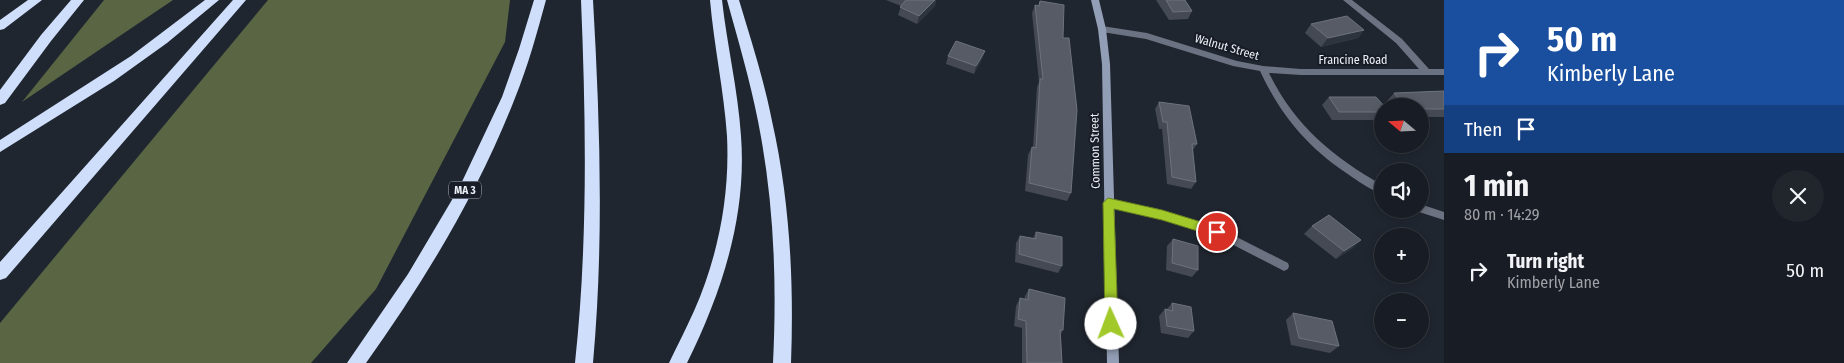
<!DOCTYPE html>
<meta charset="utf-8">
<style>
:root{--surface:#181c24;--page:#21252c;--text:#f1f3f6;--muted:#9fa1a6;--line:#363a41}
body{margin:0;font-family:"Fira Sans Condensed",sans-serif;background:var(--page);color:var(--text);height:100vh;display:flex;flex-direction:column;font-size:19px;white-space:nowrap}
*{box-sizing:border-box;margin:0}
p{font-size:16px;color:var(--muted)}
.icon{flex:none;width:28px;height:28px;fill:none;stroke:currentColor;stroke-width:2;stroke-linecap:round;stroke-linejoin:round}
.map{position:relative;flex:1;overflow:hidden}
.sheet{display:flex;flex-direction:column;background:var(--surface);width:400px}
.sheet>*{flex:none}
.banner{background:#1a4fa0;color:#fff;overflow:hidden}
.needle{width:32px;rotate:289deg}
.fabs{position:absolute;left:1374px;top:98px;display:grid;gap:10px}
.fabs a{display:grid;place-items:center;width:55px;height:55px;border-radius:50%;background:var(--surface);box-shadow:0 2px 8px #0003,0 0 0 1px var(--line);font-size:25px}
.pin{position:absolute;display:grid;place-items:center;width:42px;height:42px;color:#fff;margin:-21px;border:2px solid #fff;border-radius:50%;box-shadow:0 1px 5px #0007}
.me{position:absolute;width:55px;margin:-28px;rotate:358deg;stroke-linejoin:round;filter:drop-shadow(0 0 4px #0008)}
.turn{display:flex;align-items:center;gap:18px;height:105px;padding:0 20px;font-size:22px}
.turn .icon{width:65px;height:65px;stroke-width:2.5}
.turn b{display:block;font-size:35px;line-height:42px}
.then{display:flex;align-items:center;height:48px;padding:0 20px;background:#0003;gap:10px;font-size:19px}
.round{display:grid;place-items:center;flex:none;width:52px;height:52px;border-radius:26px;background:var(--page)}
.headline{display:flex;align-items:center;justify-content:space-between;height:85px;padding:0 20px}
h1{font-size:30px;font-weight:700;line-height:38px}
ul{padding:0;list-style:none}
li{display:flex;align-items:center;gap:15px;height:65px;padding:0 20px}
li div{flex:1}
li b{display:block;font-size:19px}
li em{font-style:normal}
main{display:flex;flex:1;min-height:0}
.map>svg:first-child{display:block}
.forest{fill:#596543}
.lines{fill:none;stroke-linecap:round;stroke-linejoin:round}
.street{fill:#6b7281;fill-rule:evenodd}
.secondary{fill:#929eb5;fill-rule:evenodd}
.highway{fill:#cfdffb;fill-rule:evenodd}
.wall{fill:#444954}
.shaded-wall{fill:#2e343e}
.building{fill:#565b66;stroke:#6d727c}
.route{fill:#a1c92a;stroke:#69831b}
.labels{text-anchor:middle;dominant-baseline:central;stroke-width:4;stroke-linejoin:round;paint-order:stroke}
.shield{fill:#171c26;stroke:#abb0b8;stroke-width:1}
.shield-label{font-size:11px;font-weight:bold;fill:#ebeff6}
.street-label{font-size:12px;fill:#ebeff6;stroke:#171c26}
</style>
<main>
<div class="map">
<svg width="1444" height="363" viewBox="0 0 1444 363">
<rect width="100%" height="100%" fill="#202630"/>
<path class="forest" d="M104,0H173L22,102Z
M268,0H510L505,42L376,289L311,363H0V323Z"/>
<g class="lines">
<path class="street" d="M1343,0H1352L1402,39L1429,69H1444V75H1301L1269,73C1295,126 1332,156 1382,185V194C1371,190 1361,183 1352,177C1309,149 1282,118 1260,71L1233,66L1146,39L1102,32L1098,29L1102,26L1147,33L1237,61L1263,66L1301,69H1419L1396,43Z
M1108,199L1162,211L1221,229L1288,263L1289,266L1288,269L1284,271L1214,235L1162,219L1104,206L1103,203L1104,200Z
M1420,204L1444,212V220L1416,211L1415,209H1420Z"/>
<path class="secondary" d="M1091,0H1099L1106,29L1110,64L1119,363H1107L1102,64L1098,29Z"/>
<path class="highway" d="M28,0H42L4,29L0,30V20Z
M71,0H84L51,41L5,103L0,105V90L41,35Z
M205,0H219L167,43L114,81L0,152V140L131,56Z
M233,0H246L6,278L0,280V262Z
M534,0H546C537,33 528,66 515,98C478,193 425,280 366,363H347L408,274L459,188L502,97L519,49Z
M581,0H593C600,121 604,242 593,363H575C588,242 586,122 581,0Z
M710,0H722C727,45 738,90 741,136C747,216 722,292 687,363H669C677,346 686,329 694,311C718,257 730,196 727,136C724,91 714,46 710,0Z
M727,0H739C751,40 764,80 772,121C790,201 794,282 791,363H773C777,282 774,201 758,121C750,80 738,40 727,0Z"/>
</g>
<path class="wall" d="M886,0H936L935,6L917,24L898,15L901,6Z
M1156,0H1185L1192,11L1188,19L1169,20Z
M1040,1L1063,38L1071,193L1067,201L1025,191L1028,155L1032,147H1033L1037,87L1039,82L1032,13L1035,5L1038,6Z
M1311,24L1364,30L1358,38L1321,47L1305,33Z
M985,51L982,59L974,74L946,64L948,56Z
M1444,91V117H1420V106H1391L1387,101L1394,93Z
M1329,97L1382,106V118L1380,120H1332L1322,105Z
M1159,102L1197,144L1193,150L1196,182L1191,189L1167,184L1162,129H1159L1155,109Z
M1312,226L1353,248L1336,259L1304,234Z
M1036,232L1062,266L1058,273L1015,262L1016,243L1020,236L1033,238Z
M1173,239L1198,270L1192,277L1166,270L1167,246Z
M1029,289L1063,330L1061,334L1062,363H1022V328L1014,326L1016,306L1020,298L1024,300L1025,296Z
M1172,303L1194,331L1188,338L1161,333L1159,316L1165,309H1167Z
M1293,313L1339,346L1330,353L1291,345L1286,320Z"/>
<path class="shaded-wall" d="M935,0H936L935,6L917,24L919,16Z
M1364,30L1358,38L1321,47L1328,38Z
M985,51L982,59L974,74L976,66Z
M1361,240L1353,248L1336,259L1344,251Z"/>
<path class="building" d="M906,0H935L919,16L900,7Z
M1166,0H1185L1192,11L1173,12Z
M1040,1L1064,5L1063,38H1069L1077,110L1071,193L1029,183L1032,147L1036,148L1040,79H1043L1035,5L1039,6Z
M1347,16L1364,30L1328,38L1311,24Z
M956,41L985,51L976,66L948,56Z
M1444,91V109H1420V106H1404L1394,93Z
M1329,97H1376L1384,106H1382V112H1339Z
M1159,102L1189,106L1197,144H1192L1196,182L1172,177L1167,122H1163Z
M1329,215L1361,240L1344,251L1312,226Z
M1036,232L1062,237V266L1019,254L1020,236L1036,239Z
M1173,239L1198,246V270L1172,263Z
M1029,289L1065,298L1063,330H1060L1062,363H1027L1026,321L1018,319L1020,298L1028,300Z
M1172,303L1191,307L1194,331L1167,326L1165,309L1173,311Z
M1293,313L1332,321L1339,346L1299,338Z"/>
<path class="route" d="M1108,198L1162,210L1221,228L1223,232L1221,235L1217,237L1162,220L1114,209L1118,324L1116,328L1111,330L1107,328L1105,324L1103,203Z"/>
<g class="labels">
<rect class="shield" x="449" y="181.5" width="32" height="17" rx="4"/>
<g class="shield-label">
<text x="465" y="190">MA 3</text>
</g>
<g class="street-label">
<text transform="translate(1227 47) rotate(16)">Walnut Street</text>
<text x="1353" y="60">Francine Road</text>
<text transform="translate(1095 151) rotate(-91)">Common Street</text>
</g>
</g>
</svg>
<div class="fabs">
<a><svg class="needle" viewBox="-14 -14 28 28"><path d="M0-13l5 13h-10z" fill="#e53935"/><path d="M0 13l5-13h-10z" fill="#9fa1a6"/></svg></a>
<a><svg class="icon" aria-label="sound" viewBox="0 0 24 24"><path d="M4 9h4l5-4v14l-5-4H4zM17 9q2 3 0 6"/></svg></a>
<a>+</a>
<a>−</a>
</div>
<div class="pin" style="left:1217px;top:232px;background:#d93025"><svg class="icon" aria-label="arrive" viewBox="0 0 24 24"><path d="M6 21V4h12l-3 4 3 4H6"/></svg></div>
<svg class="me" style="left:1111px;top:324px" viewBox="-20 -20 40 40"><circle r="19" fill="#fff"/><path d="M0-13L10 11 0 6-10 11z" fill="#a1c92a"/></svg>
</div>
<section class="sheet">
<div class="banner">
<div class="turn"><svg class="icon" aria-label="right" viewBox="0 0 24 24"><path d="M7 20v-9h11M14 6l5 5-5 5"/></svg><div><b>50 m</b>Kimberly Lane</div></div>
<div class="then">Then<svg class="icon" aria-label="arrive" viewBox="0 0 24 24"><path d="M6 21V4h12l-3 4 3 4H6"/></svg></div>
</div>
<div class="headline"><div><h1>1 min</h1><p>80 m · 14:29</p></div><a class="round"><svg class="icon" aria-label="close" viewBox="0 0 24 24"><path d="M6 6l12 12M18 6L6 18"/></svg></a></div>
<ul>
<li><svg class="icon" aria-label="right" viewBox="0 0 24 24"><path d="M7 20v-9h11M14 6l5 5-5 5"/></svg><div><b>Turn right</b><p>Kimberly Lane</p></div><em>50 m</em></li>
</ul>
</section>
</main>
